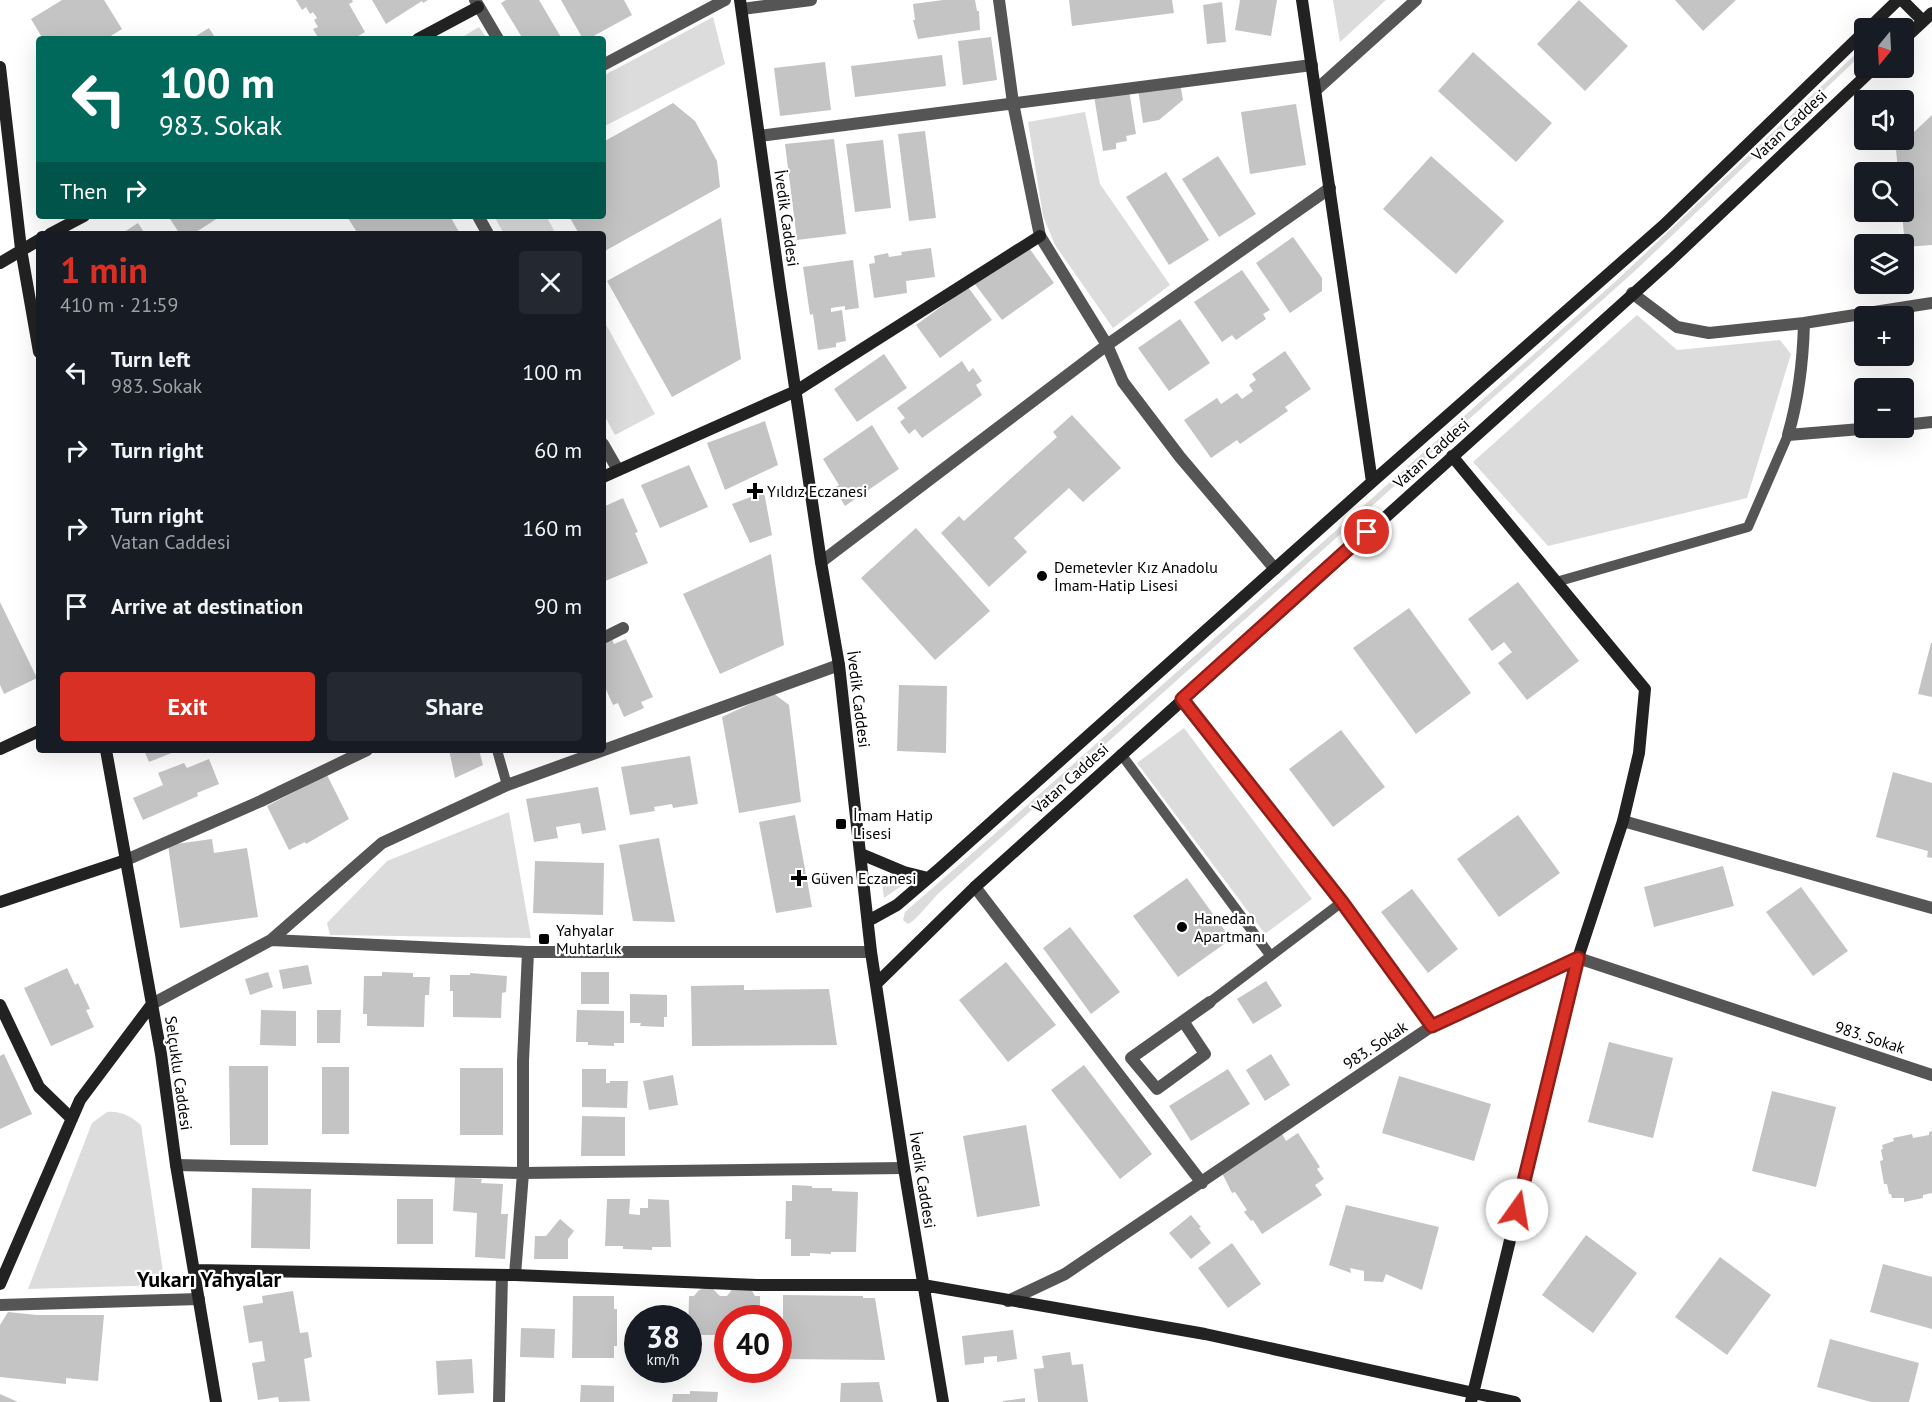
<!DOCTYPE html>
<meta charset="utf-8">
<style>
:root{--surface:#171b24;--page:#242831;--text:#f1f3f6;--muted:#9ea1a6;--accent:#d93025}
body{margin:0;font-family:"PT Sans",sans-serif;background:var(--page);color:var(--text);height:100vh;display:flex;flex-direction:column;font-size:22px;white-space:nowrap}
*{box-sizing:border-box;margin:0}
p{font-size:20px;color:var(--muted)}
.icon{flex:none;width:33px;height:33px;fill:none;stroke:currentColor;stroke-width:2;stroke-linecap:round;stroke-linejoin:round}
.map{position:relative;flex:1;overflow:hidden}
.details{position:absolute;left:36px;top:231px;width:570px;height:522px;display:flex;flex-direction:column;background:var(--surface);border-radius:6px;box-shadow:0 6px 24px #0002}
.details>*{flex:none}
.banner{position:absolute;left:36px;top:36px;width:570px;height:183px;border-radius:6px;box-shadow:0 6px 24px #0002;background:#00695c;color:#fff;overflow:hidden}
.needle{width:39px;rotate:198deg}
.controls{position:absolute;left:1854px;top:18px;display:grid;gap:12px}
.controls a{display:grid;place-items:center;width:60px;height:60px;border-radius:6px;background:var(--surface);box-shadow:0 6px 24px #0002;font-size:30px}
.speed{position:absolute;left:624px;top:1305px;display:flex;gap:12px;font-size:30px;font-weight:700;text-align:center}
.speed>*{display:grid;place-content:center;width:78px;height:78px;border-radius:50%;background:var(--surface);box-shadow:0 6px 24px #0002;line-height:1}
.speed small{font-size:15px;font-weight:400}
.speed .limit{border:9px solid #d22;background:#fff;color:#111}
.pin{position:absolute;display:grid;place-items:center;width:51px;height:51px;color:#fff;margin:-26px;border:3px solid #fff;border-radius:50%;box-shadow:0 2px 6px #0007}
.me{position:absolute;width:66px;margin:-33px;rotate:13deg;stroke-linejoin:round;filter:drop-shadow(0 0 4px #0008)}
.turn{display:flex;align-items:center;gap:21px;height:126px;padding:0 24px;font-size:27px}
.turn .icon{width:78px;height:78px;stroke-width:2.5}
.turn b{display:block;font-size:42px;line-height:51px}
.then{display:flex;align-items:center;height:57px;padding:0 24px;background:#0003;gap:12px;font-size:22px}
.round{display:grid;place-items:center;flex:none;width:63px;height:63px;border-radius:6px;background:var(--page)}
.overview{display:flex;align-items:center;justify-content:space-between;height:102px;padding:0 24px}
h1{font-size:36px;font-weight:600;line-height:45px;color:var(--accent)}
.cta{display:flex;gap:12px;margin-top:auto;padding:12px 24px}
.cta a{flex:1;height:69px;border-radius:6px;background:var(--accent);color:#fff;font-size:24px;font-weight:600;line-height:69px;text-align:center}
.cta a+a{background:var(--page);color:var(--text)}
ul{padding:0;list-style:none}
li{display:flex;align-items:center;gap:18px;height:78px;padding:0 24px}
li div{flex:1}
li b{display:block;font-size:22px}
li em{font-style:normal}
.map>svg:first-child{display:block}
.green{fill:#dcdcdc}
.building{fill:#c4c4c4}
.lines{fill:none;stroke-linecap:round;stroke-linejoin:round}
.lane{stroke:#555;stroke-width:10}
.street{stroke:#555;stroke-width:12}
.secondary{stroke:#222;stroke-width:12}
.route-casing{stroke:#8d1f18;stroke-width:15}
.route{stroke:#d93025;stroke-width:10}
.poi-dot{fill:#000;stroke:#fff;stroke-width:2}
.labels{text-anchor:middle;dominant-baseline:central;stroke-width:4.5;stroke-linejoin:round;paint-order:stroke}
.street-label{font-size:16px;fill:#000;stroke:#fff}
.poi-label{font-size:16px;fill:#000;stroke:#fff;text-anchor:start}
.district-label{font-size:22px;font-weight:bold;fill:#000;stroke:#fff}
</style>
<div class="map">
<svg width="1932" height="1402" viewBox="0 0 1932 1402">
<rect width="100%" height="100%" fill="#fff"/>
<path class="green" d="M1333,0H1386L1340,42Z
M713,17L725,64L603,127V76Z
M479,27L487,39H459Z
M1864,46V52L1636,270L941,891C932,899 917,920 908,924L903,920L905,912L1007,823L1616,281Z
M1085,112L1100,184L1170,285L1113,328L1055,245L1043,216L1028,122Z
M494,216H546L556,234H504Z
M1637,315L1677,350L1780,340L1791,354L1747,498L1548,546L1473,462Z
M603,319L655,414L615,435L603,413Z
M1184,728L1312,899L1265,934L1137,763Z
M509,812L531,938L330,935L327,923L387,861Z
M881,876L904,884L884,898Z
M107,1112C121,1111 130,1116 141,1125L165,1285L28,1289L92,1123Z"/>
<path class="building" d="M62,0H104L122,29L106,39H43L31,19Z
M296,0H352L353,2L349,4L365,32L353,39H319L313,29L318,27L314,20L317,18L313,12L310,14L306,7L302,10Z
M372,0H428L423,3L422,1L386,24Z
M506,0H539L562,39H523L501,3Z
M561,0H624L632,15L588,39H583Z
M943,0H975L977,11H979L980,30L918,39L913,20H915L913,4Z
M1069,0H1172L1174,13L1072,26Z
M1240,0H1277L1271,36L1235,30Z
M1579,0L1628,46L1585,91L1537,44Z
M1675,0H1736L1703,31Z
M1222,2L1226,42L1207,44L1203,5Z
M209,28L216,39H191Z
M991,37L997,80L963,85L958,41Z
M1473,52L1552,123L1516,162L1438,91Z
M942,55L946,86L855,97L851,66Z
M825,62L831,110L780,116L774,68Z
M1180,82L1183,100L1159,120L1143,123L1138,89Z
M1129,90L1136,134L1126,136L1127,141L1116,143V149L1103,151L1094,96Z
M673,103L695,121L717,161L720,187L603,252V234H579L569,216H603V142Z
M1296,104L1306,165L1250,174L1241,112Z
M1932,115V245L1905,247L1902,212H1904V172H1898L1896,149Z
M925,131L936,218L909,221L898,134Z
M834,139L846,234L797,240L785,144Z
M883,140L891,208L855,212L846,144Z
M1218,156L1256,214L1219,237L1182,179Z
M1431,156L1504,221L1456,274L1383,209Z
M1166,172L1209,240L1169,265L1126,197Z
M168,216H221L193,234H180Z
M351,216H450L459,232L455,234H358L348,218Z
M721,218L741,359L672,397L607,281Z
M138,223L145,234H121Z
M1293,237L1322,278V291L1290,313L1256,263Z
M1027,245L1054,283L1002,320L974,283Z
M931,248L935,277L906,281L907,293L874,298L869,264L875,263L874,256L888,253L889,257L902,255L901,252Z
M853,260L859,308L845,310V306L831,308V312L842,310L846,341L836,343V347L818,350L813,314L810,315L803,267Z
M1242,270L1270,310L1263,314L1266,319L1236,340L1232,335L1222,342L1194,302Z
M968,287L992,320L940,358L916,325Z
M1180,319L1210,363L1169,391L1138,348Z
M1285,351L1311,389L1285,407L1288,411L1240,444L1237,440L1211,458L1184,420L1217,398L1221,404L1237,393L1242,399L1253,391L1249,385L1256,380L1252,374Z
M884,354L907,388L857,422L834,389Z
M962,361L969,372L973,368L982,381L976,385L982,395L922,438L915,429L909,434L900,422L905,418L897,408Z
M1072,415L1121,468L1083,502L1069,488L1014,538L1027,552L989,587L941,533L959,516L964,521L1038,454L1057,437L1053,432Z
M765,421L778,465L725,490L707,443Z
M872,425L899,469L845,506L834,488L839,485L823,459Z
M689,465L708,507L660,528L641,485Z
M764,492L772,535L750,543L732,504Z
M623,498L638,532L635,533L648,563L603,582V507Z
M916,528L990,611L935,660L861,578Z
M771,554L784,645L720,674L683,594Z
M1518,582L1579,661L1527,700L1498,663L1512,652L1504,642L1492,651L1468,619Z
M0,602L37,678L4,694L0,685Z
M1409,608L1471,693L1416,734L1353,648Z
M612,639L614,644L626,639L653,697L641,702L644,708L624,717L618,703L613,705L603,683V643Z
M1931,643H1932V697L1918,694Z
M899,685L947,686L946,753L897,751Z
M773,693L789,705L801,802L739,813L722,717Z
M1341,730L1385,787L1333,827L1289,769Z
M144,750H173L174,752L149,762Z
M449,750H479L483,765L455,778Z
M690,756L698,804L673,808L672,804L654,807L655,811L630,815L621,767Z
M209,759L219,784L197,793L198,796L143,820L133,798L163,785L158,773L184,763L187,768Z
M1893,772L1932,783V858L1927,857L1928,851L1876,837Z
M327,775L349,819L306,844L305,842L289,850L267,806Z
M598,787L606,830L582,834L580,823L556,827L558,838L534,842L526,799Z
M795,815L812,907L776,913L759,822Z
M1518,815L1560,873L1499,917L1457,859Z
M659,838L675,922L633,921L619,845Z
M212,839L214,853L247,848L258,917L180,928L168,845Z
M535,861L604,863L603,915L533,913Z
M1723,866L1734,906L1654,927L1644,887Z
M1187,878L1231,939L1178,977L1133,916Z
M1801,887L1848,951L1813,976L1766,912Z
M1412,889L1458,949L1428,973L1381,912Z
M1070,927L1120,992L1091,1014L1043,948Z
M1006,962L1056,1025L1008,1062L959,1000Z
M308,965L312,984L283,989L279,970Z
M67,968L75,985L78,983L90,1009L86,1010L94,1027L51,1046L24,988Z
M268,972L273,987L250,995L245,979Z
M382,972L413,973V977H430L429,995H425L424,1027L367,1026V1014H363L364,976H382Z
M581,972H609V1004H581Z
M470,973L507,976L506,992L502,993L501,1018L453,1017V991H450V975H470Z
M1266,981L1282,1006L1253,1024L1237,999Z
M744,985V990L829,989L837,1045L692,1046L691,986Z
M630,994L667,995V1017H664V1027L640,1026L641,1023H630Z
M261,1010L296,1011V1046L260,1045Z
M317,1010H341L340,1043H317Z
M577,1010L624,1011V1043H614V1046L588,1045V1042H576Z
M1609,1042L1673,1058L1653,1138L1588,1122Z
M4,1054L32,1114L0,1129V1056Z
M1271,1054L1290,1085L1265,1101L1246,1070Z
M1084,1065L1152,1154L1120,1179L1051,1090Z
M229,1066H268V1145H230Z
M322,1067H349V1134H322Z
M460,1068H503V1135H460Z
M582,1069H606V1083H610V1081H628L627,1108L582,1107Z
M1228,1069L1250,1104L1191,1141L1169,1106Z
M673,1075L678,1105L649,1110L643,1081Z
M1399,1076L1491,1104L1474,1161L1382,1133Z
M1772,1091L1836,1107L1816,1187L1752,1171Z
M582,1116L625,1117V1156H581Z
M1026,1125L1040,1206L977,1217L963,1136Z
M1932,1131V1193L1923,1195V1198L1904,1202V1198H1892L1891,1194H1889L1887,1184H1884L1880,1161L1883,1160L1881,1150L1883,1149L1882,1145L1894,1141L1893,1138L1912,1134L1913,1138L1929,1135V1132Z
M1298,1133L1320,1167L1317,1169L1324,1179L1315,1185L1322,1195L1262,1234L1253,1220L1251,1221L1244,1212L1247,1210L1235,1192L1232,1193L1222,1173L1282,1134L1286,1141Z
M455,1177L482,1179L481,1183L503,1184L501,1214H508L505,1259L475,1257L477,1213L453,1211Z
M792,1185L812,1186V1188H832V1191L858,1192L856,1252H831V1254L810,1253V1256H791V1239H785L786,1201H792Z
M252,1188L311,1189L310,1249L251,1248Z
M397,1199H433V1244H397Z
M607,1199H630L629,1214L640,1215V1208H648V1199L669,1200L671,1247H652V1250L623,1249V1246H605Z
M1346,1205L1439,1227L1422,1290L1386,1274L1383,1282L1364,1281V1271L1350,1268L1351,1273L1329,1265Z
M1191,1215L1201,1227L1199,1228L1211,1243L1191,1259L1169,1233Z
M560,1219L574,1231L568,1239V1259H534L535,1236H546Z
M1586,1235L1637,1273L1593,1333L1542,1295Z
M1232,1243L1261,1284L1228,1308L1198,1268Z
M1720,1257L1771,1295L1727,1355L1675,1317Z
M1883,1264L1932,1277V1329L1870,1312Z
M705,1288L713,1289L720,1296H727L733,1288L751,1289L755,1296H760V1318H728V1335H688L689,1296H694L699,1290Z
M293,1291L300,1333L308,1332L312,1357L304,1359L310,1401L279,1402L278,1397L258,1400L252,1363L265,1361L262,1341L249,1343L243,1306L263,1303L262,1296Z
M783,1295L863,1296V1298H875L885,1360L783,1359Z
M573,1296H614V1309H617V1346H614V1358H572Z
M8,1312L37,1315H104L98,1381L66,1378V1384L0,1377V1325Z
M521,1328L555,1329L554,1358L520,1357Z
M1013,1330L1017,1359L997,1362V1356L984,1357V1363L965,1365L962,1336Z
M1830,1339L1919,1363L1909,1402H1871L1817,1387Z
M1070,1352L1072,1365L1083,1364L1088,1402H1038L1034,1369L1044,1368L1042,1356Z
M472,1359L474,1393L438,1395L436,1361Z
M879,1382L883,1402H840L841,1383Z
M581,1385L614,1386V1402H580Z
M690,1391L718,1392L717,1402H672L673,1394H690Z
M0,1394L18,1402H0Z
M1025,1398V1402H1003V1401Z"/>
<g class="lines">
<path class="lane" d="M1556,582L1748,527L1788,435
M497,750L507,785
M1121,754L1270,955
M1210,1002L1342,902"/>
<path class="street" d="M475,0L498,39
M999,0L1013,103L1040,236L1107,345L1123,382L1180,457L1275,569
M742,9L811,0
M603,65L725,0
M1316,90L1416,0
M759,136L1312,65
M478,216L488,234
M1632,293L1677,327L1709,333L1804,323L1932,303
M1804,323C1803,363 1799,397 1788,435L1873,428
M1904,425L1932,422
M603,444L618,470
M821,562L1107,345L1330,188
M603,638L623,628
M1183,699L1342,902L1432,1026
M1623,821L1932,908
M126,860L261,801L367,750
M975,887L1202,1183
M271,940L382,843L507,785L839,665
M152,1004L271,940L528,952H871
M1183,1021L1205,1054L1157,1089L1131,1058L1210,1002
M176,1165L523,1173L904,1168
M515,1275L523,1173V1061L528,952
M1008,1301L1065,1274L1432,1026L1578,958L1932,1075
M0,1305L199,1299
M499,1402L502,1275"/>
<path class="secondary" d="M740,0L780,287L821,562L839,665L871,952L904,1168L943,1402
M1302,0L1372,482
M1902,0L1923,21
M1869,28L1898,0
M418,39L478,7
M1904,39L1932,13
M0,67L21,249L39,352
M50,234L84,216
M0,263L39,240
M1452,456L1645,689L1639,753L1623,821L1578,958L1471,1402
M603,477L796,391L1040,236
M0,749L39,731
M106,750L161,1054L176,1165L216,1402
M861,854L904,872L928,878
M0,902L126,860
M868,921L897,905L939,869L1372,482L1664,225L1864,32
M877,983L975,887L1671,260L1874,68
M0,1005L39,1087L72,1119
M194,1270L515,1275L757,1285H923L1205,1334L1515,1402
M0,1284L80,1100L152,1004"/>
</g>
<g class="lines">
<defs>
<path id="route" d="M1367,532L1182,699L1342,902L1432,1026L1578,958L1517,1210"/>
</defs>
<use href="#route" class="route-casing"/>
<use href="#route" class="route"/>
</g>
<g class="poi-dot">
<path d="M752 482h6v6h6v6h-6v6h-6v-6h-6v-6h6z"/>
<circle cx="1042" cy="576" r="6"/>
<rect x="835" y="818" width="12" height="12" rx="3"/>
<path d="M796 869h6v6h6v6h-6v6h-6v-6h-6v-6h6z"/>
<circle cx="1182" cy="927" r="6"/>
<rect x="538" y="933" width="12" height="12" rx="3"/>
</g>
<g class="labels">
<g class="street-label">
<text transform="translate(1789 125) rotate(-43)">Vatan Caddesi</text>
<text transform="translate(787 218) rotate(82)">İvedik Caddesi</text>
<text transform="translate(1431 453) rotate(-42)">Vatan Caddesi</text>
<text transform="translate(859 699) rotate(83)">İvedik Caddesi</text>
<text transform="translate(1070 778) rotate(-42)">Vatan Caddesi</text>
<text transform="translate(1870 1037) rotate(18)">983. Sokak</text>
<text transform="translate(1375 1045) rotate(-34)">983. Sokak</text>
<text transform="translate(179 1073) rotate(82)">Selçuklu Caddesi</text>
<text transform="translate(923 1180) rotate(81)">İvedik Caddesi</text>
</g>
<g class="poi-label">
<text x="767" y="491">Yıldız Eczanesi</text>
<text x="1054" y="567">Demetevler Kız Anadolu<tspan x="1054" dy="18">İmam-Hatip Lisesi</tspan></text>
<text x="853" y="815">İmam Hatip<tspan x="853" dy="18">Lisesi</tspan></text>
<text x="811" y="878">Güven Eczanesi</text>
<text x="1194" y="918">Hanedan<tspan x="1194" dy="18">Apartmanı</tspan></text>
<text x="556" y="930">Yahyalar<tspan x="556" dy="18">Muhtarlık</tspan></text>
</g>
<g class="district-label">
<text x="209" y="1279">Yukarı Yahyalar</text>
</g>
</g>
</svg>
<div class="controls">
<a><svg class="needle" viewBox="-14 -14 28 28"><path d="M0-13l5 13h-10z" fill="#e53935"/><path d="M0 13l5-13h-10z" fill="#9ea1a6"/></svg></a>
<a><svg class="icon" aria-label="sound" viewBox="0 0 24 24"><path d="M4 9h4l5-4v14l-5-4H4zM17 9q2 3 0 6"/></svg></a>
<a><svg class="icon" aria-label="search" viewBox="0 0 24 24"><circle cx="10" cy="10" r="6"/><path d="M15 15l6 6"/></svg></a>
<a><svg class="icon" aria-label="layers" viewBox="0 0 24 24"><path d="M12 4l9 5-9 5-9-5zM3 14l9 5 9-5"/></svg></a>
<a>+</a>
<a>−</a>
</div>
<div class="speed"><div>38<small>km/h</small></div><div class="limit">40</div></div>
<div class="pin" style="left:1367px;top:532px;background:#d93025"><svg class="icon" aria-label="arrive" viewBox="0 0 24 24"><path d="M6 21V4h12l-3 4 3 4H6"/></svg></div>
<svg class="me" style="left:1517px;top:1210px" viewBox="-20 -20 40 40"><circle r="19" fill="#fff"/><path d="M0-13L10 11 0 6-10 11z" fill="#d93025"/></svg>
<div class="banner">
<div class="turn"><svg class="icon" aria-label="left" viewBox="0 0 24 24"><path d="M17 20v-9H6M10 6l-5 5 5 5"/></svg><div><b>100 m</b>983. Sokak</div></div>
<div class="then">Then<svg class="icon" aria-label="right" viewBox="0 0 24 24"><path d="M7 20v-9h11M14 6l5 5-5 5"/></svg></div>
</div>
<section class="details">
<div class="overview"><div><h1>1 min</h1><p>410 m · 21:59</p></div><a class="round"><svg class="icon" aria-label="close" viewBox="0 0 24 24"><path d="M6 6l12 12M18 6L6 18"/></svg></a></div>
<ul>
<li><svg class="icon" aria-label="left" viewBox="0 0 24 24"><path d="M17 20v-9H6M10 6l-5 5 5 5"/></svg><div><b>Turn left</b><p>983. Sokak</p></div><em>100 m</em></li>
<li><svg class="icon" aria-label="right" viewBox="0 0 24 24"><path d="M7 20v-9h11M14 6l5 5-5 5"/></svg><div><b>Turn right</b></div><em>60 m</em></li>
<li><svg class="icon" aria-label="right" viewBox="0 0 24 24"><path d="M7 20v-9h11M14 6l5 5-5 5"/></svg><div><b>Turn right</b><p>Vatan Caddesi</p></div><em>160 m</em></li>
<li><svg class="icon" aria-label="arrive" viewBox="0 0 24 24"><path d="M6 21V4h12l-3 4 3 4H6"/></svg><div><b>Arrive at destination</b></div><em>90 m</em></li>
</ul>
<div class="cta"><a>Exit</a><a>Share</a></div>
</section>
</div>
